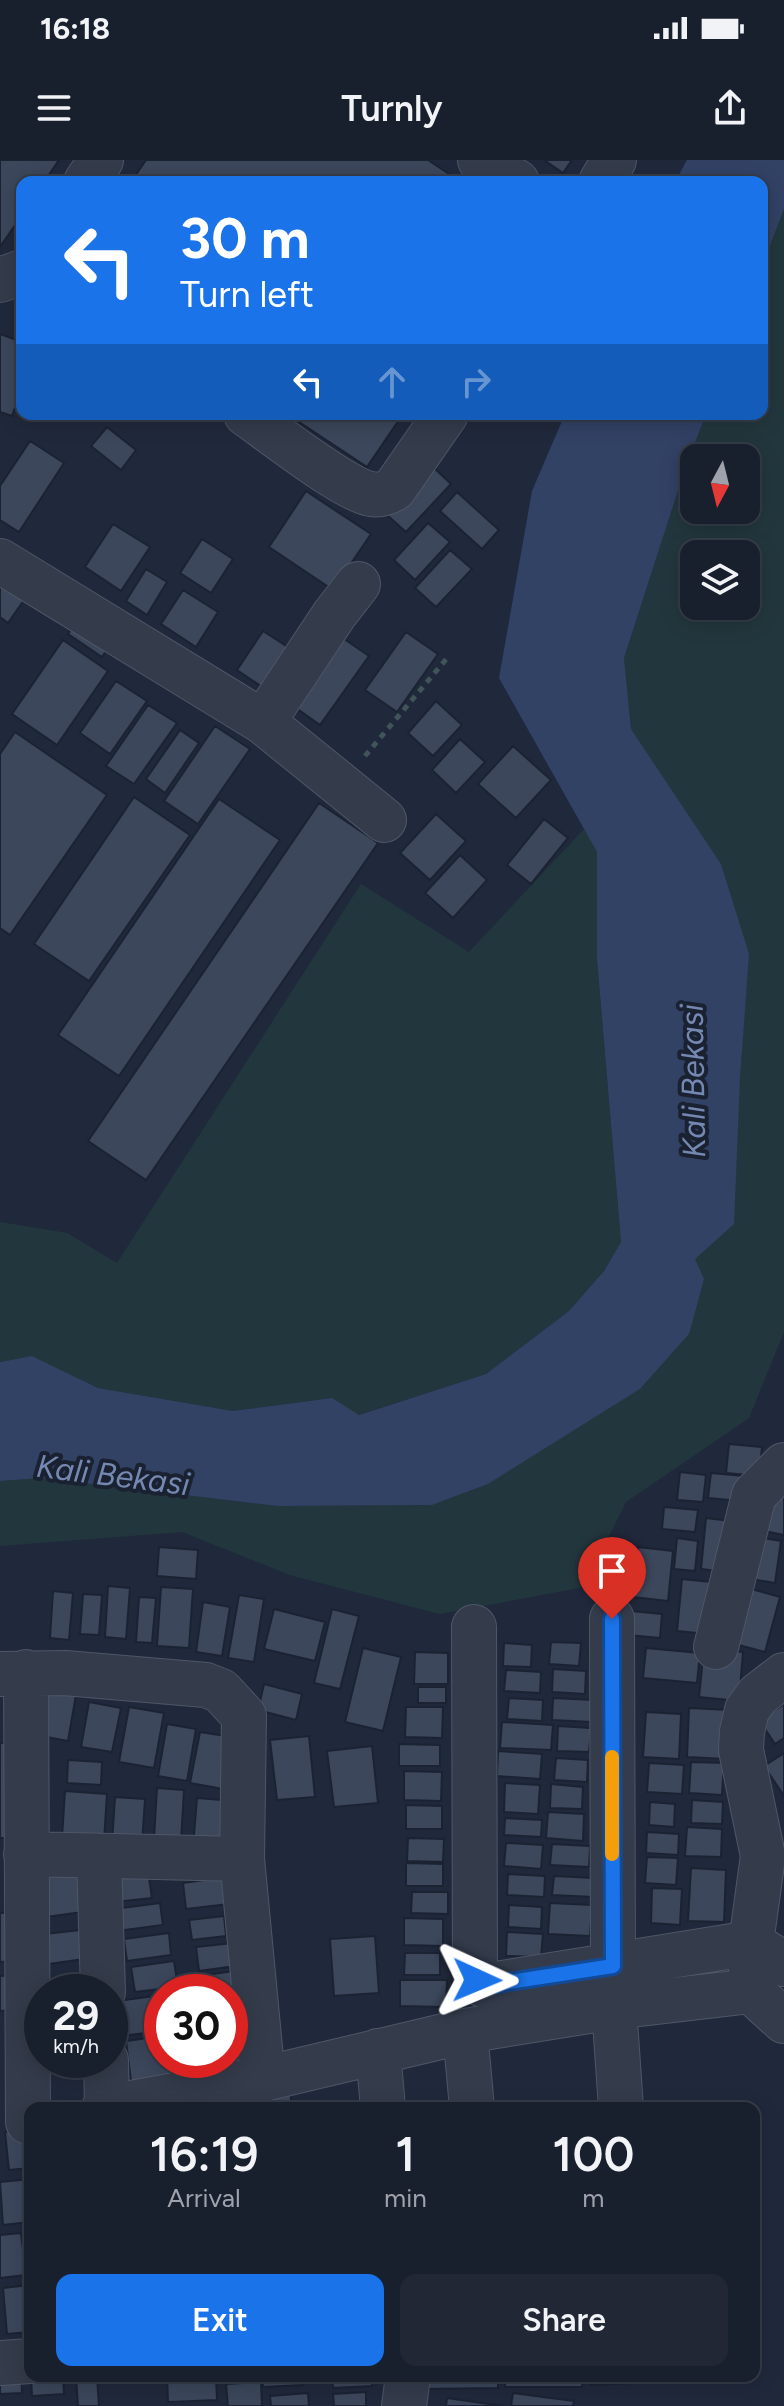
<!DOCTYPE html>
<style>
:root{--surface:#181f2d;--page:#212735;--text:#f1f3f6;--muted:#9fa2aa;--line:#363d49;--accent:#1a73e8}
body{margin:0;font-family:Figtree,sans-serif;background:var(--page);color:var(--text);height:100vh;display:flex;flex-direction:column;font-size:30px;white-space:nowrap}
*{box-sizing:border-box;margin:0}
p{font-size:26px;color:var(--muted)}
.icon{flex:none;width:44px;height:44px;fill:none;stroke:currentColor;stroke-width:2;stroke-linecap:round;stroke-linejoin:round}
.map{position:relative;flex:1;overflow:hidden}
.sheet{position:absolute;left:24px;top:1942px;width:736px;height:280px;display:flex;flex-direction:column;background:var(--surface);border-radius:16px;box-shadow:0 4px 20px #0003,0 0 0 2px var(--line)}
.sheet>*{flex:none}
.banner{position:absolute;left:16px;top:16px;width:752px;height:244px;border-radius:16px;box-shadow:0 4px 20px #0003,0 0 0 2px var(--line);background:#1a73e8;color:#fff;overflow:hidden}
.needle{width:52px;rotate:187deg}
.buttons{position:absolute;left:680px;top:284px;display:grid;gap:16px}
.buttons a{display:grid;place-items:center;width:80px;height:80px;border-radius:16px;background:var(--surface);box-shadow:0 4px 20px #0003,0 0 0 2px var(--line);font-size:40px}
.speed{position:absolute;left:24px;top:1814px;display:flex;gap:16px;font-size:40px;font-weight:700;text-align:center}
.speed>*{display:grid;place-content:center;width:104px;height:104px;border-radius:50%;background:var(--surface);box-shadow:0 4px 20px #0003,0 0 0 2px var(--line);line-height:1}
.speed small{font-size:20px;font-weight:400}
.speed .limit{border:12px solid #d22;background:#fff;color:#111}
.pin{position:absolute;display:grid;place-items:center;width:68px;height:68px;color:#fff;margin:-82px -34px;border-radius:50% 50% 50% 0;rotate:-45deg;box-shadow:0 0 8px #0007}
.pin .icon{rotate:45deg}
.me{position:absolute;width:88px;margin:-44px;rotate:91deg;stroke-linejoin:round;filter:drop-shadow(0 0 6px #0008)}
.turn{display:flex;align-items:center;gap:28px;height:168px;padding:0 32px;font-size:36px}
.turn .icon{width:104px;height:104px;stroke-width:2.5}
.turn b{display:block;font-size:56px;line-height:68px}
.lanes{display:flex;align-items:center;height:76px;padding:0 32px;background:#0003;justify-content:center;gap:40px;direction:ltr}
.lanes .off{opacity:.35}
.eta{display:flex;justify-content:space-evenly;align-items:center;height:136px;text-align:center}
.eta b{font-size:48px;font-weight:600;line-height:56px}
.action{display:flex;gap:16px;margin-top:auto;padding:16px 32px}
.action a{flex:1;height:92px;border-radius:16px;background:var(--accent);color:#fff;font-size:32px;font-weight:600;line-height:92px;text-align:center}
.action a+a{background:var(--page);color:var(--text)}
.status{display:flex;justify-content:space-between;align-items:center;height:56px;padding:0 40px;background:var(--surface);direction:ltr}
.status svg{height:22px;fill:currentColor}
header{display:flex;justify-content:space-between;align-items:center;height:104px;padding:0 32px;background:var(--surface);font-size:36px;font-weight:600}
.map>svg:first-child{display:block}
.green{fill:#22373d;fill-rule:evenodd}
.water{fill:#324265}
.building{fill:#3c475c;stroke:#1b2333;stroke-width:2}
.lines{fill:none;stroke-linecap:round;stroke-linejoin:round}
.minor-casing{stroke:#4f5667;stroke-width:46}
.path{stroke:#40545a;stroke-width:5;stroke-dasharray:6 6;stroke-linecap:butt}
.minor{stroke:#343c4c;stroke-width:44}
.route-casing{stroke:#114b97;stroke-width:20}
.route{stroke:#1a73e8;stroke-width:14}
.slow{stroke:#f59e0b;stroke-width:14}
.labels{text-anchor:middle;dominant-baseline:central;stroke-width:8;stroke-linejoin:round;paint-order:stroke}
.water-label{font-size:32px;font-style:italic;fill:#7488b2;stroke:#1a2131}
</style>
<div class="status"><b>16:18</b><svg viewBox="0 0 49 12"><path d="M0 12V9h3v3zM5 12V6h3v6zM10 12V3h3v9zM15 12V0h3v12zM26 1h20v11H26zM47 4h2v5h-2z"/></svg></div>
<header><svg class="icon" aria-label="menu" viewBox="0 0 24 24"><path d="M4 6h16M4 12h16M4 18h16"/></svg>Turnly<svg class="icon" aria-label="share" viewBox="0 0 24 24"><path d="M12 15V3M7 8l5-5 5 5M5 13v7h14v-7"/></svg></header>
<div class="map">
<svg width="784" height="2246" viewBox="0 0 784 2246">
<rect width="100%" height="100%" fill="#20293c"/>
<path class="green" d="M784,49V1172L749,1258L626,1342L584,1427L440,1454L290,1415L182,1372L0,1386V1321L42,1318L278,1346L432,1345L488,1324L640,1229L689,1174L695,1099L740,918L748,794L721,704L631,569L624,498L685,309L706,254H762V107ZM694,298H746V350H694ZM694,394H746V446H694Z
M584,669L597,692V799L621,1082L604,1111L569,1151L486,1214L358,1255L332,1238L233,1251L98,1228L32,1196L0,1202V1062L67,1073L117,1103L361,724L469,792Z"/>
<path class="water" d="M687,0H784V49L762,107V22H675Z
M565,254H706L685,309L624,498L631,569L721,704L749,794L740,918L734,1064L695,1099L704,1119L689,1174L640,1229L488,1324L432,1345L278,1346L42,1318L0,1321V1202L32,1196L98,1228L233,1251L332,1238L359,1255L486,1214L569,1151L604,1111L621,1082L597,799V692L499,518L532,331Z"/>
<path class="building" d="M0,0H59L44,22H22V55L0,87Z
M146,0H428L461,22H131Z
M544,0H572L563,13Z
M0,174L22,182V228L12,256L0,252Z
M287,254H403L367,307Z
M107,267L136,290L121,310L91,286Z
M30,281L64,303L19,372L0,360V326Z
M432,306L451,324L406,372L387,355Z
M306,331L371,374L333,430L269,387Z
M457,332L499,370L482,389L440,351Z
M428,363L450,382L415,420L394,400Z
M113,364L150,387L121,431L85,407Z
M202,379L233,399L211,433L180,413Z
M450,390L472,409L436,447L415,428Z
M146,409L167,422L147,455L126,441Z
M0,411L33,427L8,463L0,457Z
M183,430L218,452L196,487L161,464Z
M80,457L114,479L102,497L68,474Z
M331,470L369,496L320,565L282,538Z
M263,471L294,491L268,531L237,510Z
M406,472L438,494L397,552L365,530Z
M63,480L108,511L57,585L12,554Z
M116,521L147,541L110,594L80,573Z
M436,541L462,565L433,596L408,573Z
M148,545L177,563L134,624L106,606Z
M215,566L250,589L198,664L164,641Z
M180,570L199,583L165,633L146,619Z
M15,572L107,635L10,775L0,768V594Z
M460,579L485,602L456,633L432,610Z
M513,586L551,620L516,658L478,624Z
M134,637L190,675L89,821L34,784Z
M219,639L280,680L119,916L58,875Z
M319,643L378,683L146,1020L88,981Z
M436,654L466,681L430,720L400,693Z
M544,659L568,678L531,724L507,705Z
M460,695L487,720L453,758L425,733Z
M729,1284L762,1287L759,1316L726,1313Z
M680,1312L706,1315L703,1342L677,1340Z
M711,1313L744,1316L741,1341L708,1338Z
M765,1332L784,1335V1375L759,1370Z
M664,1347L698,1350L695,1372L662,1369Z
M706,1358L739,1362L734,1413L701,1409Z
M758,1377L781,1381L775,1423L751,1419Z
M677,1378L698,1381L695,1411L674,1409Z
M159,1387L198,1390L196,1419L157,1416Z
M638,1387L673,1391L668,1441L633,1437Z
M682,1419L722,1423L717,1475L677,1471Z
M108,1426L130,1428L126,1479L105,1477Z
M161,1427L193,1429L189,1488L157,1486Z
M751,1429L780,1437L765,1492L735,1484Z
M53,1431L73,1433L69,1480L50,1478Z
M83,1434L102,1435L99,1475L80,1474Z
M239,1435L264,1439L254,1502L228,1498Z
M139,1437L156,1438L152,1483L136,1482Z
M203,1442L230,1447L222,1496L196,1492Z
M274,1449L325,1462L315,1501L264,1489Z
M332,1449L359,1456L340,1529L314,1523Z
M620,1450L662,1454L660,1478L617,1474Z
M551,1482L581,1483L579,1506L549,1504Z
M504,1483L532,1485L531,1507L503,1506Z
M363,1488L401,1497L383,1571L345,1562Z
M646,1488L700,1493L697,1523L643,1518Z
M704,1488L743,1492L739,1541L699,1537Z
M415,1492L448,1493V1524H414Z
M553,1509L586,1511L585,1534L552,1532Z
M506,1510L541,1512L540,1533L504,1531Z
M45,1523L77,1529L68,1581L36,1575Z
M264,1524L302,1534L296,1560L258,1550Z
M418,1527H446V1543H418Z
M509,1538L543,1540L542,1561L507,1559Z
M553,1538L594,1540L592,1562L552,1560Z
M89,1542L121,1548L112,1592L81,1587Z
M784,1544V1578L775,1584L759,1560Z
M129,1547L164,1553L154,1608L119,1602Z
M406,1547H443L442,1578L405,1577Z
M689,1548L729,1550L726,1599L687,1597Z
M646,1552L681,1554L679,1599L643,1597Z
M502,1562L553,1565L551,1590L500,1588Z
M167,1564L196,1569L187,1621L158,1616Z
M558,1566L591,1568L589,1592L557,1591Z
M200,1572L232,1577L223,1629L190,1623Z
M309,1576L315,1637L277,1640L270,1580Z
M15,1582L16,1678H0V1583Z
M399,1584L440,1585V1606H399Z
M372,1586L378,1643L334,1647L327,1591Z
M498,1591L542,1594L540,1619L497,1616Z
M784,1593V1636L764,1606Z
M556,1598L588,1600L587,1622L554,1620Z
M68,1600L102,1602L101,1625L67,1623Z
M691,1602L724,1603L722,1635L689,1633Z
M649,1603L684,1605L682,1634L647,1632Z
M404,1611L442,1612L441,1641L404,1640Z
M505,1623L540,1625L538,1654L504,1652Z
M551,1624L583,1627L582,1649L550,1648Z
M157,1628L184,1630L181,1681L154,1679Z
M65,1631L107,1634L104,1681L62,1678Z
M115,1637L145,1639L142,1684L112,1682Z
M197,1638L235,1641L232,1689L193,1687Z
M692,1640L723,1642L722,1664L691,1663Z
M650,1642L675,1644L674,1667L649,1665Z
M406,1645L442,1646V1669H406Z
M548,1652L584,1654L583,1681L546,1678Z
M505,1658L542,1660L541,1677L504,1675Z
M687,1667L722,1669L721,1697L685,1696Z
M647,1672L679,1674L678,1695L646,1693Z
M408,1678L444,1679L443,1702L407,1701Z
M506,1683L543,1685L541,1709L504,1706Z
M552,1684L590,1686L589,1707L550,1705Z
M647,1697L678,1698L676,1725L645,1723Z
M83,1701L90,1751L46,1757L39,1707Z
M406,1703L443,1704V1726H406Z
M691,1708L726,1710L724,1762L688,1761Z
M148,1711L152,1738L115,1742L111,1715Z
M508,1714L545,1716L544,1737L507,1735Z
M554,1716L594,1718V1737L552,1735Z
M225,1717L229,1744L186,1749L183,1723Z
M652,1728L682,1729L680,1765L651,1763Z
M412,1732H448V1754L411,1753Z
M160,1743L163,1765L117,1771L114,1749Z
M550,1743L592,1745L590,1776L548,1774Z
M509,1745L542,1747L541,1769L508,1767Z
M21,1752L23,1801L0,1802V1753Z
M224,1756L226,1776L192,1780L189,1760Z
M404,1758L443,1759V1786L404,1785Z
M80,1770L84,1799L49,1804L45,1774Z
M507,1772L543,1774L541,1797L506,1796Z
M169,1773L171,1795L127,1801L124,1779Z
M375,1776L379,1833L334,1836L330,1779Z
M233,1783L236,1806L199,1811L196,1787Z
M405,1793H440V1815H404Z
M174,1801L178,1827L135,1832L131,1807Z
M234,1811L238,1841L230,1842V1832H194L192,1817Z
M17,1815L18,1850L0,1851V1816Z
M400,1820H447L446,1847L400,1846Z
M162,1835V1871L121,1876L117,1841Z
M250,1873L254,1911L198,1919L195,1900H230V1875Z
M162,1876V1900H189L192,1929L133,1937L126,1881Z
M290,1929L292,1948H264L262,1932Z
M30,1969V2008L9,2010L5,1972Z
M30,2019V2062L3,2065L0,2022Z
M21,2073L26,2115L0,2118V2075Z
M30,2125V2172L7,2174L3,2128Z
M21,2207L22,2233L0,2234V2208Z
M31,2216H63L64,2234L32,2236Z
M76,2216H97L99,2246H78Z
M167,2216H216L217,2240L168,2242Z
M262,2216H303V2225L263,2227Z
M332,2216H371L372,2226L333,2228Z
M419,2216H498V2228L419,2229Z
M505,2216H582V2227H505Z
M590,2216H628L629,2223L591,2225Z
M261,2222L262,2246H228L226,2224Z
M366,2232V2246H334L333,2234Z
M308,2233L309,2246H271L270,2236Z
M513,2233L574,2241L573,2246H511Z
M447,2238L503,2246H446Z"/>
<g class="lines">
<defs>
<path id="minor" d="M480,0L517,22
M86,22L101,0
M601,22L614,0
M0,120L22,112
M246,254C273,273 344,329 371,334C380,336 387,333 394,329L446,254
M0,401L263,562L384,660
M263,562L334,455L358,424
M612,1459L613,1806
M474,1467L475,1813L477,1820L483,1825H490L751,1783L784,1804
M716,1487L754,1335L784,1305
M26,1512L28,1962
M0,1514L65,1513L206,1525L221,1531L244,1556L242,1699L263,1919
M26,1694L242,1699
M99,1696L103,1832
M751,1813V1783L763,1696L741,1590L742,1572L747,1550L758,1535L784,1515
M614,1847L621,1948
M465,1871L472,1948
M378,1891L383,1948
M106,1900L107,1947
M104,1948L263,1919L465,1871L614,1847L751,1831L784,1861
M0,2203L30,2201
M404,2246L408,2216"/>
</defs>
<use href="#minor" class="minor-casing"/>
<path class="path" d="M365,596L448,497"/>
<use href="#minor" class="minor"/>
</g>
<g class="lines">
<defs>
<path id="route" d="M477,1820L483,1825H490L613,1806L612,1459"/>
</defs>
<use href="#route" class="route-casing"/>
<use href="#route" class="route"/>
<path class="slow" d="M612,1597V1694"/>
</g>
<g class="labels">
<g class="water-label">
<text transform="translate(693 921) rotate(-91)">Kali Bekasi</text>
<text transform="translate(113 1315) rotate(7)">Kali Bekasi</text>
</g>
</g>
</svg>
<div class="buttons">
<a><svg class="needle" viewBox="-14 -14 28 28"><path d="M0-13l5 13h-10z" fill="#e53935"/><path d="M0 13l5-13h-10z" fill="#9fa2aa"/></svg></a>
<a><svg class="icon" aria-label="layers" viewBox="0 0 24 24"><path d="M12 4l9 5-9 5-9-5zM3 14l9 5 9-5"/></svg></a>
</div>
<div class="speed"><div>29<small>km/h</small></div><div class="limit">30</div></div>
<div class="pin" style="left:612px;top:1459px;background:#d93025"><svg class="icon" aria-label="arrive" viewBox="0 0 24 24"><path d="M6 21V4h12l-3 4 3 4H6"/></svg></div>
<svg class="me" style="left:477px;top:1820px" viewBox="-20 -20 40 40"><path d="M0-17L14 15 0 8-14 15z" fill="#1a73e8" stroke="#fff" stroke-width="4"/></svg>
<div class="banner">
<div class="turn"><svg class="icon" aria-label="left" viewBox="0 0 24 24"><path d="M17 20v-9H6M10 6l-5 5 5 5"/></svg><div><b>30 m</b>Turn left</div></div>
<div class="lanes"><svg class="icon" aria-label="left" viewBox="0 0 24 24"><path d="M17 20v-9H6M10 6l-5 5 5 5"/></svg><svg class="icon off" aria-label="ahead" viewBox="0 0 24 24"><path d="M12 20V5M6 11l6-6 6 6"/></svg><svg class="icon off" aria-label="right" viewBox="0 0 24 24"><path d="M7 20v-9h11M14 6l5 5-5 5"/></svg></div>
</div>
<section class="sheet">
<div class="eta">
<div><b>16:19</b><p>Arrival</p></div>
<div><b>1</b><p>min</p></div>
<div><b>100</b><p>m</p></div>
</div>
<div class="action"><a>Exit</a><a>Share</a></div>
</section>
</div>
